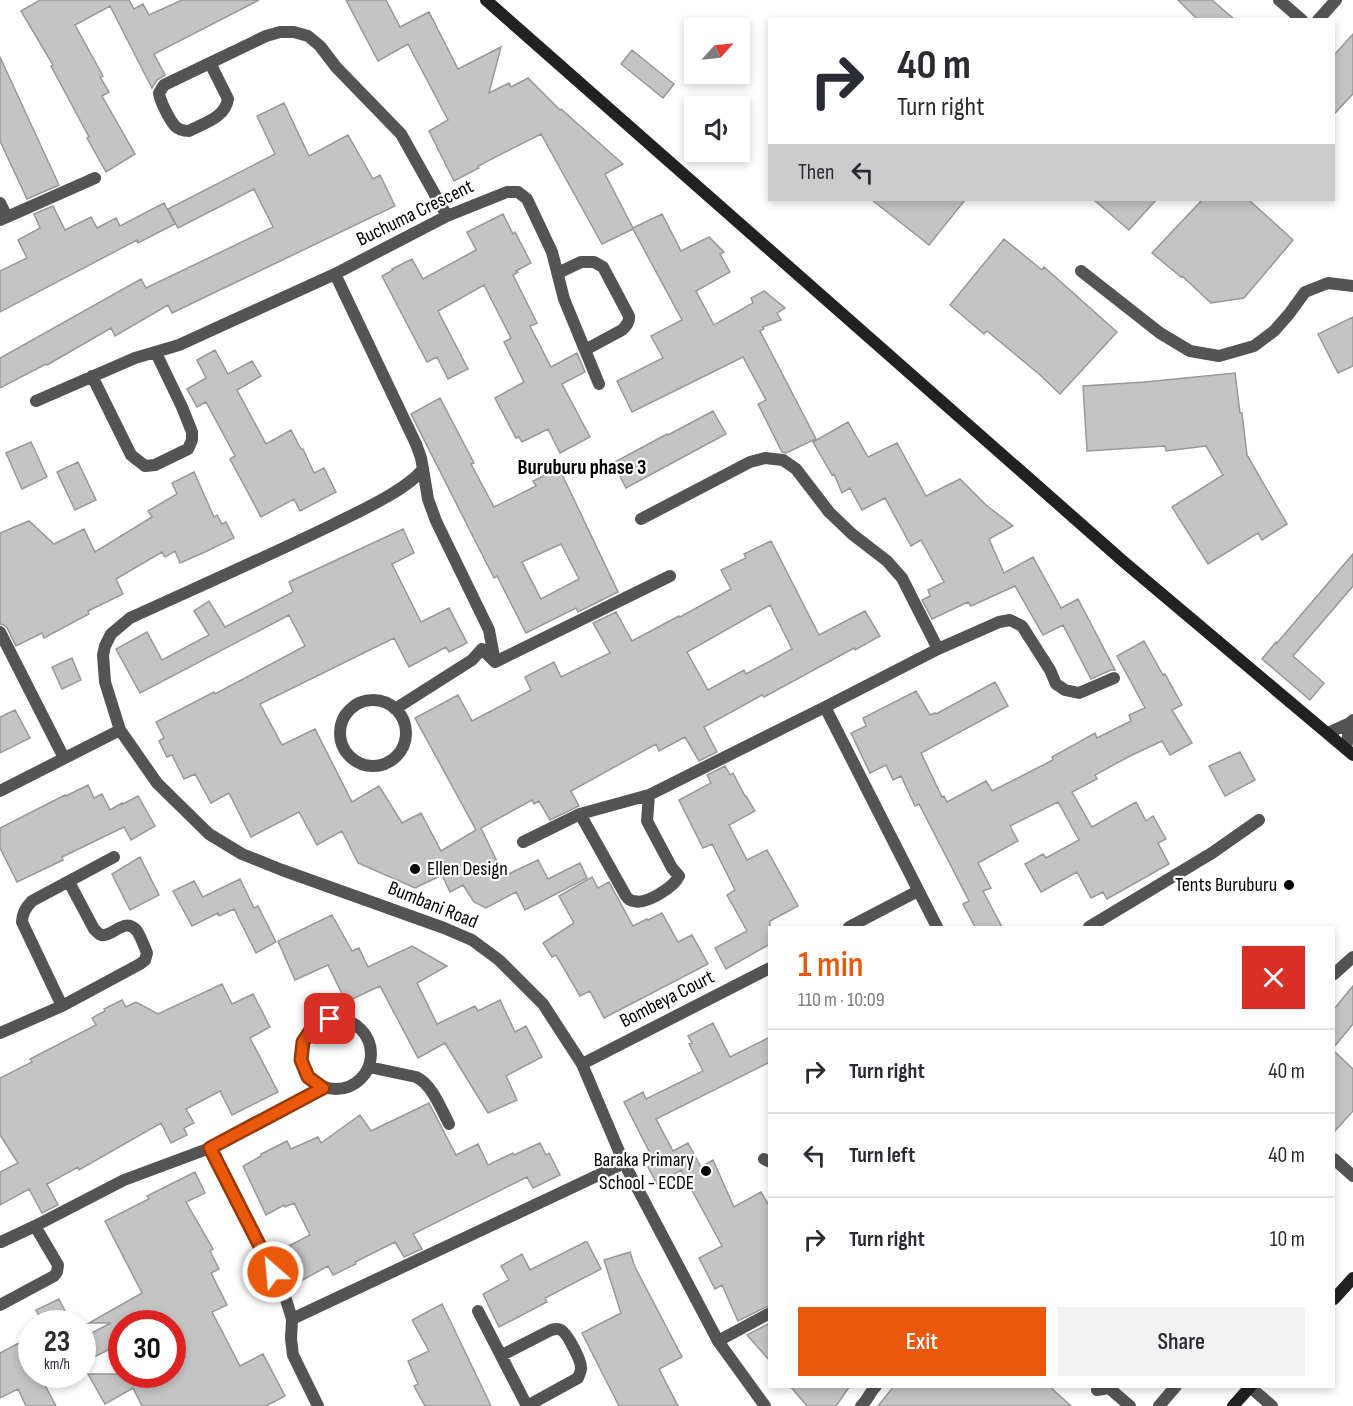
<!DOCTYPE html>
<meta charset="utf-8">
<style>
:root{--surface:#fff;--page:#f2f2f3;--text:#2b2b33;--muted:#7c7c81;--line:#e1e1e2;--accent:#ea580c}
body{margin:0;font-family:"Sofia Sans Condensed",sans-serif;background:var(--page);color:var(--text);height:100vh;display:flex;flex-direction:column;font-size:22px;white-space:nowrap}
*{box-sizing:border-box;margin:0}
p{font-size:20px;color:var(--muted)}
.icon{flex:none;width:33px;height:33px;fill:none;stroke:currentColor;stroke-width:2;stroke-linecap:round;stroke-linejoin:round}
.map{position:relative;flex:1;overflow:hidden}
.details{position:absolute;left:768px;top:926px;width:567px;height:462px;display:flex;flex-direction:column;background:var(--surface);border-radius:0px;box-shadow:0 3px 9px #0003}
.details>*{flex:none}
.top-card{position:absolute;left:768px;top:18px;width:567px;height:183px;border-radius:0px;box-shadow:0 3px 9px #0003;background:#fff;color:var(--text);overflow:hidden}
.needle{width:39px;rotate:63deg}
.fabs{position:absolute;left:684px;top:18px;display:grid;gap:12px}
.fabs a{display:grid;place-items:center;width:66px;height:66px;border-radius:0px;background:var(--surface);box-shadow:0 3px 9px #0003;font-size:30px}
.speed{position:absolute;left:18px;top:1310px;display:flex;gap:12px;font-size:30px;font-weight:700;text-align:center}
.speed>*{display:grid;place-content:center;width:78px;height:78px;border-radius:50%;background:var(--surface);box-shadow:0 3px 9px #0003;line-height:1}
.speed small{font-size:15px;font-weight:400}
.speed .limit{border:9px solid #d22;background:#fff;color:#111}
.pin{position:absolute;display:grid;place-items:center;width:51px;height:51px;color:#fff;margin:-26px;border-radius:12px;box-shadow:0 3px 9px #0006}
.me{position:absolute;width:66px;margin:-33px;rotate:333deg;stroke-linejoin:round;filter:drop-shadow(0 0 4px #0008)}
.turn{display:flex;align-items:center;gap:21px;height:126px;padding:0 30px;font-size:27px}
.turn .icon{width:78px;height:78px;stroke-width:2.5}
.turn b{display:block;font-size:42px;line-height:51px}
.then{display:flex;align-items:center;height:57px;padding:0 30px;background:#0003;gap:12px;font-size:22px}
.round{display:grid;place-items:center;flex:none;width:63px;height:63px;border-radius:0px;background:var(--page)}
.overview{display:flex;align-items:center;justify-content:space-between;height:102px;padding:0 30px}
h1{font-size:36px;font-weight:600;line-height:45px;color:var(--accent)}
.button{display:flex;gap:12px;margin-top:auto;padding:12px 30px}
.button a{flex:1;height:69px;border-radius:0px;background:var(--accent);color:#fff;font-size:24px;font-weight:600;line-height:69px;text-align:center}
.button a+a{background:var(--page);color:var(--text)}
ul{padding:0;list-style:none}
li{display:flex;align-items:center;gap:18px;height:84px;padding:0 30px;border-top:2px solid var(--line)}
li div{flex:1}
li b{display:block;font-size:22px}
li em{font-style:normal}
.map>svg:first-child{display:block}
.building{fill:#c4c4c4;stroke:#989898;stroke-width:1.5;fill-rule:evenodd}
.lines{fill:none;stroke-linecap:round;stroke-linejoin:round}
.lane{stroke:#545454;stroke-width:12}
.street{stroke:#545454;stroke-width:12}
.secondary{stroke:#212121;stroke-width:12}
.route-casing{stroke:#983908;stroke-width:15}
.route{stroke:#ea580c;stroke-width:10}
.poi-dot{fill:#000;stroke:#fff;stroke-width:2}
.labels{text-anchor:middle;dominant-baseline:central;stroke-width:4.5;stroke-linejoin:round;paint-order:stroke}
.street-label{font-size:20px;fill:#000;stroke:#fff}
.poi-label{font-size:20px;fill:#000;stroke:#fff;text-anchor:end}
.neighbourhood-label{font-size:21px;font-weight:bold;fill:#000;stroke:#fff}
</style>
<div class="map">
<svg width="1353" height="1406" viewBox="0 0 1353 1406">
<rect width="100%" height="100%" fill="#fff"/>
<path class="building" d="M40,0H129L134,9L143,4L149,15L182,0H259L154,54L165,75L157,80L152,88L110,6L75,25L103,76L100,77L109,92L102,96L135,154L106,172L87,138L89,137L51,66L53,65L21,11Z
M346,0H386L400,27L429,12L458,69L501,47L489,93L509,83L511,87L528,78L560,110L561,109L623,164L605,174L633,228L662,214L681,251L709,237L724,252L720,254L730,272L696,291L714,325L753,303L751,298L764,291L785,308L777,313L781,320L763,327L764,329L760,331L816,439L786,453L782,452L758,404L766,400L743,357L632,412L617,381L663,358L651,336L682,320L633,229L602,244L541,134L478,166L479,168L454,181L429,131L448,120L408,44L378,61Z
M1178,0H1212L1235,20H1198Z
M1353,34V94L1334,114V55Z
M632,50L674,84L663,98L621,64Z
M0,57L59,185L27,199L0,141Z
M284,103L309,156L348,135L373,179L380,175L395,206L172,313L168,305L115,336L111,328L47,365L46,364L0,388V358L141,279L146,288L273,227L254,189L178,228L168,209L275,154L257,116Z
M872,200H965L929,245Z
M1094,200H1156L1129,230Z
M1202,200H1249L1293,240L1244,298L1211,303L1182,276L1181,277L1152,253Z
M164,203L175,224L138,243L137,240L0,312V271L27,258L18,240L40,228L34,214L53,206L65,230L91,217L97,228L116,218L120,226Z
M503,214L513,234L515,232L531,263L516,271L518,272L513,275L537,323L530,326L551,367L577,353L585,372L562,384L590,437L560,453L548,429L522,442L519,437L516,438L495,398L524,382L504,342L511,338L484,285L438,311L468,369L448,379L437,357L427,362L382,276L393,270L392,269L412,259L423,279L476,250L467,232Z
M1004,239L1042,270L1044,267L1117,332L1060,394L1039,374L987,331L984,334L950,305Z
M1353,317V366L1338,373L1318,334Z
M215,350L228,374L252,361L261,376L237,390L266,444L291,430L301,449H303L314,473L324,468L336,492L300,511L294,499L261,517L230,459L235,456L206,402L197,407L187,389L206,378L197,360Z
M1235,373L1240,413H1242L1247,455L1287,524L1262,540L1258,533L1208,564L1172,507L1223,475L1206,446L1166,451L1165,446L1087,451L1083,386L1145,382Z
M440,398L474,463L471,464L494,507L536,486L533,481L559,468L618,592L578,612L576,608L526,633L497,576L494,578L411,414ZM561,544L579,579L541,599L522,562Z
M713,411L726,434L626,488L613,463L667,434L668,435Z
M848,422L868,457L897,443L926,496L960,479L986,505L1013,526L989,539L1004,573L1033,557L1061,608L1078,599L1115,670H1111L1091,679L1063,625L1043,635L1015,586L971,606L968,602L932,619L922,600L930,596L928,590L944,582L921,540L911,546L885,498L862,510L850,488L842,493L834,474L832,475L813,442Z
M31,442L47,477L22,489L6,453Z
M78,462L96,500L75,510L57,472Z
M194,472L214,517L217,515L222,524L226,522L234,538L205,552L180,563L175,551L165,557L162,552L116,579L123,594L88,611L89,614L44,638L42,633L16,646L7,628L4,625L0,624V533L29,521L54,544L84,529L95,552L152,517L148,511L177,494L172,483Z
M403,529L414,553L392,564L421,622L449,608L467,643L449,652L446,647L409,667L394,638L260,704L282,745L315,729L352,802L379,786L402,823L421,813L441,851L476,830L415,718L458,695L472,721L531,690L525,677L554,662L561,677L610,653L593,623L616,612L632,641L679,616L680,617L731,589L721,570L746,558L744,554L771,541L819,635L865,611L880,636L855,650L854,648L764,697L762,695L704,727L717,752L699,761L685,737L659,751L656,744L571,791L579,806L550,820L539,801L534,804L532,800L481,828L504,876L538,860L548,879L580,863L587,878L525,910L516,892L486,908L474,902L463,885L450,892L442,875L415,888L358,863L342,831L317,845L299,812L251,837L229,793L211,803L195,774L184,779L172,755L167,757L159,741L164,738L156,722L214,692L215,694L305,646L289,615L140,693L116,649L147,632L162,660L209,635L194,611L209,601L225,627L293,592L289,582ZM770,605L792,649L746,674L744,670L708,690L687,652Z
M1353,554V586L1293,656L1324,683L1310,700L1262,659L1276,642L1277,643Z
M1144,641L1163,675L1165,674L1182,705L1172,710L1192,743L1170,755L1162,741L1130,756L1095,775L1097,779L1072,792L1092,827L1136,802L1146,821L1153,816L1166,839L1158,843L1169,864L1107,899L1103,892L1091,898L1077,872L1041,892L1025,864L1043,854L1046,858L1079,840L1058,802L1010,826L1018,841L978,863L991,888L983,891L1002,927H975L963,904L969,901L919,804L915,806L901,776L893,780L886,765L870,773L851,733L866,726L863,718L916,691L930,715L935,713L936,714L995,682L1008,706L921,753L942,797L944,796L947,802L986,781L992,791L1053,760L1052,757L1095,733L1097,738L1131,721L1129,715L1145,708L1117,656Z
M72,658L81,680L62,689L52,667Z
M15,710L30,738L0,753V717Z
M1240,752L1255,780L1225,796L1209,766Z
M725,766L730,775L733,773L745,796H746L755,811L729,825L747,860L767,850L798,906L770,921V944L726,969L715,948L747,931L727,895L735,890L712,844L703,848L679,800L711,783L707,775Z
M88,785L94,798L102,794L110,810L122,803L123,804L138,796L155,826L131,840L124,827L62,857L63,860L17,882L0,848V828L65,795L66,796Z
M140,857L159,895L130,910L112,874Z
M592,877L598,888L609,882L633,926L647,919L648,920L662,913L678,942L692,935L708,964L604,1018L590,991L580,996L556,955L552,957L543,943L574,923L559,896Z
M240,879L254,908L258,906L276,942L256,953L234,909L219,916L218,913L192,926L173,891L194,881L203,897Z
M332,915L352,951L359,948L368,967L412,946L447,966L417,983L437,1024L475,1006L478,1011L500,1000L515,1032L526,1026L542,1057L506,1076L517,1100L488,1113L445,1043L418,1058L380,986L346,1002L328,965L295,980L278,941Z
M222,984L232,1004L253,994L270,1027L250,1038L278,1092L232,1115L220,1091L186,1109L194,1123L184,1128L187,1135L171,1143L161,1123L79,1170L78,1167L47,1184L58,1205L42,1213L29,1189L0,1205V1172L18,1163L0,1135V1078L32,1062L30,1059L96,1025L92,1018L105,1011L104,1009L122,1000L126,1007L136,1002L158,1014Z
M1353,986V1024L1334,1047V1009Z
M713,1023L730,1057L770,1037V1062L656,1119L673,1151L688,1143L701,1167L713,1160L734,1207L761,1192L770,1207V1305L738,1321L722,1285L715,1289L699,1258L722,1246L681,1170L657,1184L648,1167L655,1163L624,1102L643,1092L646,1099L703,1071L689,1044L692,1043L688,1036Z
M1334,1051L1353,1069V1111L1334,1132Z
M429,1103L456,1155L478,1144L488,1165L513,1153L514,1155L540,1143L546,1155L549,1153L560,1175L533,1188L527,1177L413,1234L422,1249L404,1257L395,1242L355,1262L356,1264L333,1275L328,1266L299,1282L281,1250L310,1235L294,1203L285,1207L284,1205L266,1215L243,1166L261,1156V1154L287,1141L291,1149L318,1137L321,1143L360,1115L371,1131Z
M195,1172L205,1193L186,1202L213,1249L210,1251L219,1269L211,1273L227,1305L212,1312L240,1366L263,1354L285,1396L266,1406H142L133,1388L105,1404L88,1374H172V1323H122V1343L82,1363V1338L111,1323H89L142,1293L105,1221L149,1199L147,1196Z
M585,1242H587L601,1269L545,1298L547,1302L499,1327L483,1294L509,1280L501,1266L522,1254L530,1270Z
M630,1252L635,1267L682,1357L659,1369L678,1406H619L582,1333L621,1313L604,1260Z
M59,1299L71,1323H43L36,1310Z
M442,1304L456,1333L491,1406H425L414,1386L418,1384L408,1361L429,1351L412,1320Z
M770,1323V1361L747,1335Z
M32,1336V1374H39L56,1406H26L18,1389L0,1398V1353Z
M790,1386H850L836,1406H807Z
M894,1386H1049L1071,1406H878Z"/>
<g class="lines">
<path class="lane" d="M1334,974L1353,957
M1334,1159L1353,1176
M718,1341L770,1313
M1097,1390L1109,1388L1130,1406
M861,1406C867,1401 870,1392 876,1386
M1159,1406L1176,1386"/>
<path class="street" d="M1279,0L1302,20
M1318,20L1336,0
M210,63L228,99C225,118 204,123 189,131C183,131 179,130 175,126C169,119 160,101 159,93L164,85L266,36L280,32H294L308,36L320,46L336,67L401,134L447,216
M0,203L7,217L0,220
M7,217L95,178
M1081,271L1160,333L1190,351L1219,356L1254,346L1274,331L1289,314L1305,292L1328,283L1353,286
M558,273L581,262H594L603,267L629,316C630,322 626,326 622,330L585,350
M92,376L131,455L145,466L155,465L188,449L192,440V432L182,407L156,353
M599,384L564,299L552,252L527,199L518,192H507L447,216L335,274L416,444L421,458L423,469C407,490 358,512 334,524C266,557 198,587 130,618L111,634L105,646L103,655L105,682L120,730L157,783L209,834L242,854L282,870L444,928L472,940L499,960L543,1004L582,1064L624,1163L718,1341L765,1406
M36,401L135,358L179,345L335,274
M641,519L750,462L765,458L783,460L796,469L829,512L852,534L887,561L902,578L938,649
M0,632L64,758
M495,662L670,576
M340 733a33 33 0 1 1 66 0a33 33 0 1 1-66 0Z
M825,707L937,927
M395,709L472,660L482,649L495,662L489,630L436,521L428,499L423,469
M1328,733L1350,723L1353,720
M1346,749L1350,723
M0,791L120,730
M580,814L626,896C628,899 630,901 634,901C646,905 674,887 679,876L672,868L647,821L649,795
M523,842L580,814L649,795L825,707L938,649L999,622L1010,620L1022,626L1050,670L1056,684L1065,690L1079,693L1114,678
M849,927L918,891
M1089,927L1212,853L1259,820
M62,1006L140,964L145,960L147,953C144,946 141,937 137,931C125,916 113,937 101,935C99,934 96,931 94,929L69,882
M301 1054a35 35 0 1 1 70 0a35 35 0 1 1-70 0Z
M0,1033L62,1006L22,922C22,913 26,907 32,901L114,857
M582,1064L770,968
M369,1067L416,1077C432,1084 441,1109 449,1124
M210,1148L323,1088
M764,1159L770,1162
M35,1226L124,1180L210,1148L284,1293L292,1319L624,1163
M0,1305L54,1276L57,1272L58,1265L35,1226L1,1242
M478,1311L527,1406
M292,1319L291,1339L293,1355L318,1406
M502,1355L551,1330C555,1329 557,1328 561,1330C567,1333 582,1361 581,1369C581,1372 579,1374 578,1378L527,1406
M1250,1387L1272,1406"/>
<path class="secondary" d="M486,0L1124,562L1353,755
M1334,1299L1353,1278
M1233,1406L1251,1386"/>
</g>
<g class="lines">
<defs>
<path id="route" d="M273,1272L210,1148L323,1088L308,1077L301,1060L303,1042L313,1027L330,1019"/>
</defs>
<use href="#route" class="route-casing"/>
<use href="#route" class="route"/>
</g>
<g class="poi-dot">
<circle cx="415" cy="869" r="6"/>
<circle cx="1289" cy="885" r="6"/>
<circle cx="706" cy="1171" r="6"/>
</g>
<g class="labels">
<g class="street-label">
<text transform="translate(415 213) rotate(-26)">Buchuma Crescent</text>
<text transform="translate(433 905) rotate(22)">Bumbani Road</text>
<text transform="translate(667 999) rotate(-27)">Bombeya Court</text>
</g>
<g class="poi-label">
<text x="427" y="869" text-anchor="start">Ellen Design</text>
<text x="1277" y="885">Tents Buruburu</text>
<text x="694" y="1160">Baraka Primary<tspan x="694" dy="23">School - ECDE</tspan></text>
</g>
<g class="neighbourhood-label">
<text x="582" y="467">Buruburu phase 3</text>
</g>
</g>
</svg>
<div class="fabs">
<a><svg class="needle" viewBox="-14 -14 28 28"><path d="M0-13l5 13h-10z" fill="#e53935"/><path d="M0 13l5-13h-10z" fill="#7c7c81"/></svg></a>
<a><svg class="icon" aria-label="sound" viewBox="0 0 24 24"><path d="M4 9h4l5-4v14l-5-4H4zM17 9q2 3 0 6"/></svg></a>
</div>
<div class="speed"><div>23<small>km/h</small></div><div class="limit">30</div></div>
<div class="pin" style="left:330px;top:1019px;background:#d93025"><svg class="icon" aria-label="arrive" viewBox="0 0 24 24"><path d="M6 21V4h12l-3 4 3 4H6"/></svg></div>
<svg class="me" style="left:273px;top:1272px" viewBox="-20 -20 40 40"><circle r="17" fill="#ea580c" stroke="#fff" stroke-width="3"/><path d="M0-11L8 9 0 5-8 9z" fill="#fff"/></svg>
<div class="top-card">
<div class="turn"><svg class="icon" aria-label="right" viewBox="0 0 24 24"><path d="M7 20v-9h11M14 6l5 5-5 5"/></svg><div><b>40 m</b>Turn right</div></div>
<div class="then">Then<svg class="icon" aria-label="left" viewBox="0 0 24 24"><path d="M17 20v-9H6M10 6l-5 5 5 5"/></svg></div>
</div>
<section class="details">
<div class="overview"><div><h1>1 min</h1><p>110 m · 10:09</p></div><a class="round" style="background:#d93025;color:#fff"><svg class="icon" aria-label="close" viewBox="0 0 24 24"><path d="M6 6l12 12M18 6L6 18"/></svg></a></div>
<ul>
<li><svg class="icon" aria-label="right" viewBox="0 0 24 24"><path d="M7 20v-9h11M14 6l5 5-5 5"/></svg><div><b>Turn right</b></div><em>40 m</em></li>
<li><svg class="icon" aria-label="left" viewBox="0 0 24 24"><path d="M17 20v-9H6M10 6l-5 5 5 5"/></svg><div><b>Turn left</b></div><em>40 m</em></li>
<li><svg class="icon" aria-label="right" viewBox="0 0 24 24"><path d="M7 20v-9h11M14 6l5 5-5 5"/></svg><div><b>Turn right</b></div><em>10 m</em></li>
</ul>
<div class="button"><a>Exit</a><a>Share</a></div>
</section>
</div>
